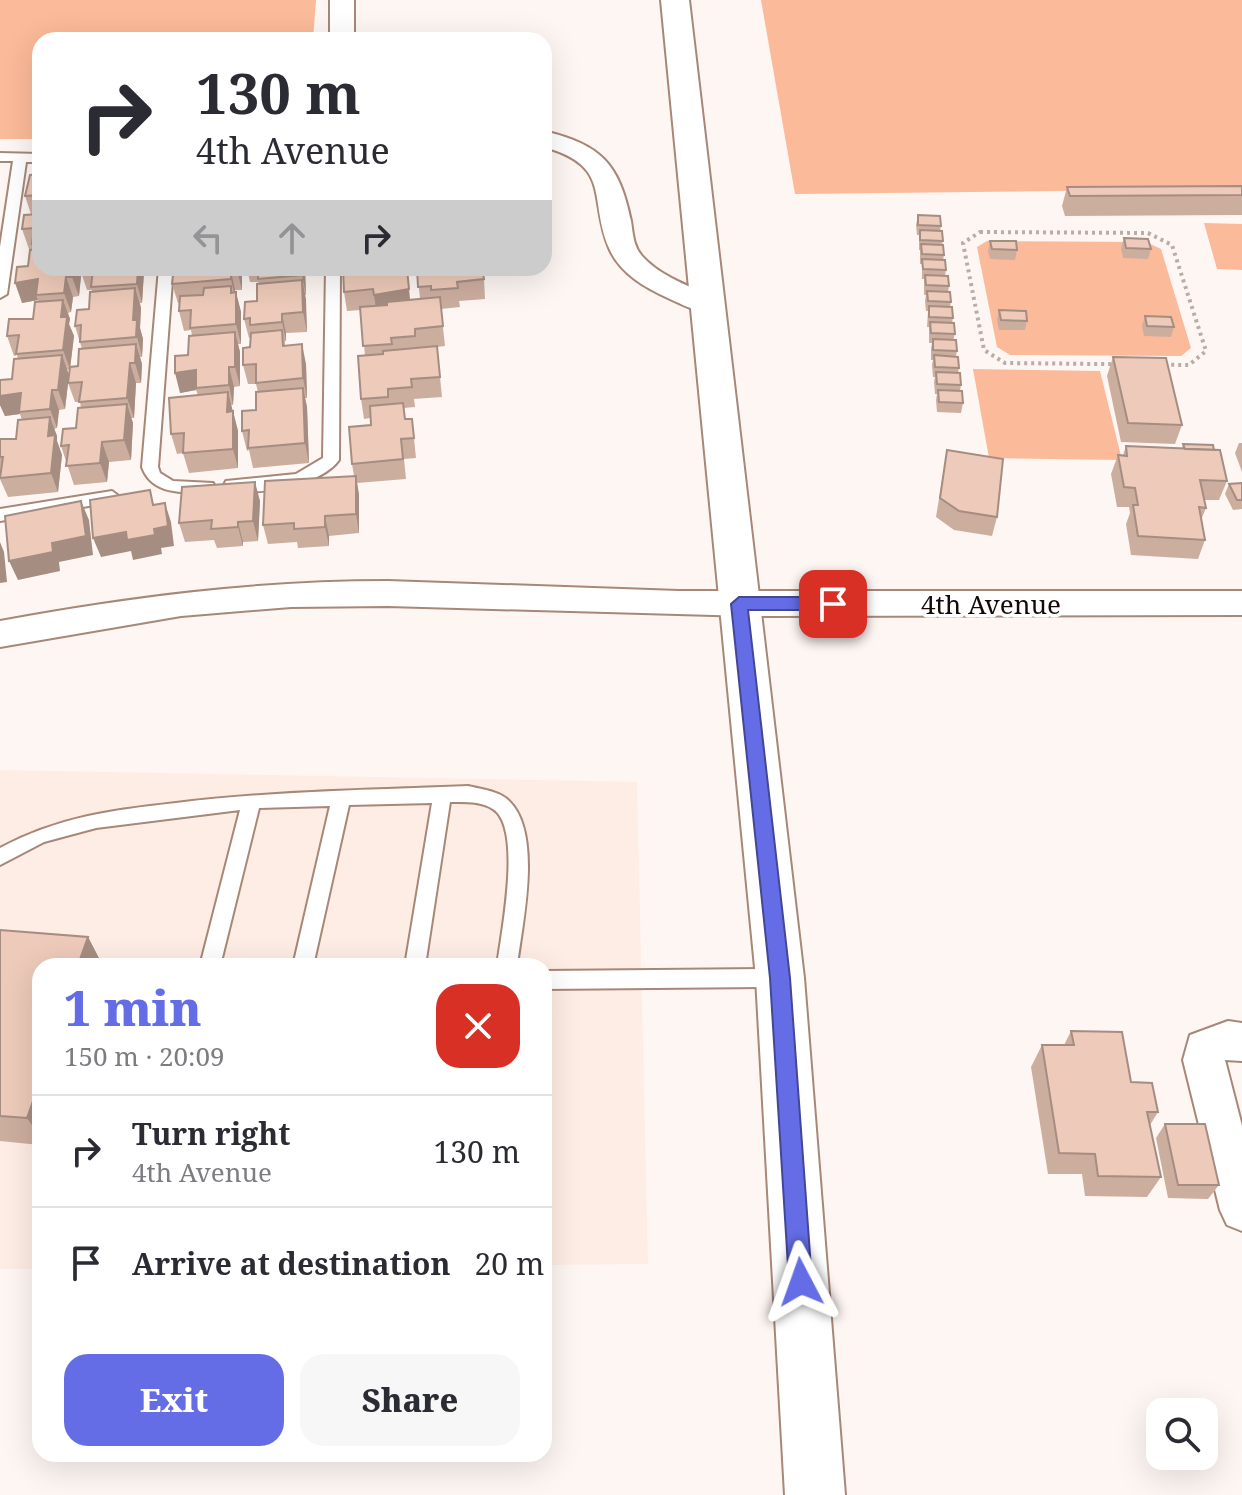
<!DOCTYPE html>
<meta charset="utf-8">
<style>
:root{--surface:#fff;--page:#f7f7f7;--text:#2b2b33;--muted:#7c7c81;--line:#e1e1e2;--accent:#656de6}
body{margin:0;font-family:"Noto Serif",serif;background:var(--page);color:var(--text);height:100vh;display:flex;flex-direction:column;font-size:30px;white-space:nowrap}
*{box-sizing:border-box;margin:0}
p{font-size:26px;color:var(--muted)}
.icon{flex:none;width:44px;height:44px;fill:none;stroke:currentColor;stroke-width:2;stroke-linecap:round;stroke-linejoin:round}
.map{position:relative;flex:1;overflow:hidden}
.panel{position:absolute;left:32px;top:958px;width:520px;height:504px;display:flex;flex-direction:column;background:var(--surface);border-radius:24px;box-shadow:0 8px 32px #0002}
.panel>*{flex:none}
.guide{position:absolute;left:32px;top:32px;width:520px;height:244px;border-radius:24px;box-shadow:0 8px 32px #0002;background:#fff;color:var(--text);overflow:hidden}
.tools{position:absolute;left:1146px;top:1398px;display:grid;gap:16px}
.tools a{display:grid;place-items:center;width:72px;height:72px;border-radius:16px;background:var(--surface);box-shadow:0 8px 32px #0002;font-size:40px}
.pin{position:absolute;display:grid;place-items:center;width:68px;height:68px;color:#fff;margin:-34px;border-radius:16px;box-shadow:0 4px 12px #0006}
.me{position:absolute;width:88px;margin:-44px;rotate:356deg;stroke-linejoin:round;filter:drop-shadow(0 0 6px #0008)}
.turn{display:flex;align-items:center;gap:28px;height:168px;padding:0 32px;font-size:36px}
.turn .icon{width:104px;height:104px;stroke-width:2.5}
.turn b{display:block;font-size:56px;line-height:68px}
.lanes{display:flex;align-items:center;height:76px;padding:0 32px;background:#0003;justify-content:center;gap:40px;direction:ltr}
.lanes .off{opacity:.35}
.round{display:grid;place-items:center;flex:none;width:84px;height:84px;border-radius:24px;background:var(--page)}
.overview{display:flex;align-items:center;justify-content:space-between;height:136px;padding:0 32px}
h1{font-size:48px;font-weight:800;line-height:60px;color:var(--accent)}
.button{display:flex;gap:16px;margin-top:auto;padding:16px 32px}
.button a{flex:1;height:92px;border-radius:24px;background:var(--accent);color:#fff;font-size:32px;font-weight:800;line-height:92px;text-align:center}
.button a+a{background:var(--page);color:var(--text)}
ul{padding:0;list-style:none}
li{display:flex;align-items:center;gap:24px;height:112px;padding:0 32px;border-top:2px solid var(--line)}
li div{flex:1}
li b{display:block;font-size:30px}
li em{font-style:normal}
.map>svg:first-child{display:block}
.built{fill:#feede4}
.green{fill:#fbba99}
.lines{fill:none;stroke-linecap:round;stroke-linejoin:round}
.lane-casing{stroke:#a78777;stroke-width:4}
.street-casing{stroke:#a78777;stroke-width:4}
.secondary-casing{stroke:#a78777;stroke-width:4}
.path{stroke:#b7aeaa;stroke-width:4;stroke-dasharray:3 4;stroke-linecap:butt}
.lane{fill:#fff;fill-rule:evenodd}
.street{fill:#fff;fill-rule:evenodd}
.secondary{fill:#fff;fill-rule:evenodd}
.wall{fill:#ccae9f;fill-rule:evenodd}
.shaded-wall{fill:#a68d82}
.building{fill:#edcab9;stroke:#a68d82;stroke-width:2}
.route{fill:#656de6;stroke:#424796;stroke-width:2}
.labels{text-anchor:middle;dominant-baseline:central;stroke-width:7;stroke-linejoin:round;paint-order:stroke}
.street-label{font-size:26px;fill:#140905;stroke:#fff}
</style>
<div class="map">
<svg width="1242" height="1495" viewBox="0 0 1242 1495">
<rect width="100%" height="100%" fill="#fef6f3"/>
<path class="built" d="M0,770L637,782L648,1264L544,1265V966H40V1269H0Z"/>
<path class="green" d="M0,0H316L313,40H40V139H0Z
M761,0H1242V189L795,194Z
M1204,223L1242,224V270L1217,269Z
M987,241L1146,242L1161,249L1191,348L1181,356L1010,355L997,347L977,247Z
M973,369L1100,371L1122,460L989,458Z"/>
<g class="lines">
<defs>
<path id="lane" d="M0,153L40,154V162H26L7,294L0,298V247L13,161H0Z
M159,268H173L158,467L160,473L173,481L213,483L215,487L213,491L207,493C182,492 152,495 142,467Z
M326,268H340L339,460C320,486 257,497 226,489L224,485L226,481L296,474L323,458Z
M112,491L120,497L118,501L0,521V509Z
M468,786C480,789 500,791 509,801C543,834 522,924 517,966H497C501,934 523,828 493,809C481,801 464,802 450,802L425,966H405L432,803L349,805L313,966H293L330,806L259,808L220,966H200L240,810L96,828L44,842L0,865V848C58,817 112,810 176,803C273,791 370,790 468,786Z
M777,969L784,972L787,978L784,984L777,987L544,989V971Z"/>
<path id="street" d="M330,0H354V40H330Z
M544,131C601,145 619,163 631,221C633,233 633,246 642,256C661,277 691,287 717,298L721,304L717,310C700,315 686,306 670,299C646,288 620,274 609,248C588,199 613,166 544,147Z
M388,581L679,591H1242V615L749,616L388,606L291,607L181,616L0,647V621C131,597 255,581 388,581Z
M1228,1021L1242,1023V1061L1225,1060L1242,1126V1231L1227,1225L1220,1210L1183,1060L1190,1035Z"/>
<path id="secondary" d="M661,0H689L804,978L845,1495H785L756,978Z"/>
</defs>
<use href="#lane" class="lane-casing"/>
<use href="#street" class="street-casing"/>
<use href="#secondary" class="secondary-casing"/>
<path class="path" d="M980,232L1148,233L1172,245L1206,351L1189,365L1005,363L984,350L963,243Z"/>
<use href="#lane" class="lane"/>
<use href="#street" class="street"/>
<use href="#secondary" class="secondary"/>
</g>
<path class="wall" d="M40,174V268H143L144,272L142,303H140L141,308L140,328L143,339L142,357H140L142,364L141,383H136L134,418H131L133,423L131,460L109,462L107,482L74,485L61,446L76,428L81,408L80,402H75L68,383L70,369L67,370L69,375L65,409L59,410L57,428L54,429L57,436V441L62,455L58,492L8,497L0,479V439H16L22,420L20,414L5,416L0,405V380L12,379L18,359L17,355L14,356L7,336L33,319L38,302V300L22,303L28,266L34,250L29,249L22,229L31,214L25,196ZM81,272L87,290H92V292L89,309L75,326L82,349L78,366L70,367L74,336L69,324L70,319L68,313L71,312L73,297L79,296Z
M1242,186V215L1065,216L1062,206L1067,187Z
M918,215L941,226L940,231L943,241L942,245L944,255L943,260L946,270L945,276L949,286L948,292L951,302L950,307L953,318L952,323L955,334L953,340L957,351L956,356L959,368L958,373L961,385L960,391L963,403L961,413L937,412L936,400L937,394H935L934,382L935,377H933L932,365L933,360H931V349L932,343H929V327H927L928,311H926L925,301L926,295H924V279H922V264H920V250H919V235H917L916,225Z
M1124,238L1151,249L1148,259L1123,258L1121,248Z
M990,241L1017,250L1015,260L990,259L988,251Z
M242,268V290H235L241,312V344H238L240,352V386L234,387L233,405H231L238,431V468L189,473L183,453L177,454L171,434L198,395L196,390L180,393L192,336L191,330L184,331L179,311V303H178L172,284L180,275Z
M247,268H305L306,295H305L307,332L286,333V341H285V346L306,364L307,398H305L307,407L309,463L253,468L249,450L247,451L242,431L256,410L258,392L256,384H248L243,365L250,347L251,338H249L244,319L257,301L259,283L258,282H250Z
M417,268L484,279L485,299L459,301L460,307L441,309L445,346L437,347L442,397L414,399L415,407L404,408L405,419H412L416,458L404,459L406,479L357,483L359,495V533L329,536V546L298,548L297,542L268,544L263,525L354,476L352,464L371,425L370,418L364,419L361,399L365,356L361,310L347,311L344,292L395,270L410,300L420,299Z
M999,310L1027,321L1025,330H999L997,320Z
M1145,316L1174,327L1171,337L1144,336L1142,326Z
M1113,357L1182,425L1175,444L1121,442L1107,376Z
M1239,443H1242V472L1235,453Z
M1183,444L1214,450L1227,481L1219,500H1204L1206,508L1201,520L1205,540L1198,559L1131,555L1126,524L1130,513L1129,507H1117L1111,474L1118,455H1123L1126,446L1182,449Z
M947,450L997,517L992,536L954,530L936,517Z
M1242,483V509L1233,510L1225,494L1229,484Z
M260,501L258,541L243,542V546L217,548L214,540L185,542L179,523Z
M0,930L88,937L103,966H40V1145L0,1141Z
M1071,1031L1131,1082L1158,1112L1150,1125L1161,1177L1147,1197L1085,1196L1082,1174H1048L1031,1067L1042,1045H1064Z
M1165,1124L1219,1185L1208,1199L1168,1198L1156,1138Z"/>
<path class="shaded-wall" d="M73,268H82L79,296L72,277Z
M138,268H143L144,272L142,303L137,284Z
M237,268H242V290L237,270Z
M302,268H305L306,295L302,275Z
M231,271L235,290V298L231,279Z
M66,277L73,297L71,312L64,293Z
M38,279L36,295L38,300L22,303L15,283Z
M302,280L306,299L307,332L303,312Z
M135,288L141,308L140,328L143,339L142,357L133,320Z
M409,289L411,309L377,315L374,295Z
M236,292L241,312V344L236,324Z
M63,300L70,319L69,324L74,336L70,369L63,350L61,317Z
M282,314L286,333V341L282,322Z
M235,332L240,352V386L235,367Z
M136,344L142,364L141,383L135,363Z
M302,344L306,364L307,398L303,378Z
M62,355L69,375L65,409L58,390Z
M130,363L136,383L134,418L127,398Z
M229,367L234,387L233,405L229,385Z
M196,370V390L180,393L175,373Z
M303,388L307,407L309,463L305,443Z
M52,390L59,410L57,428L50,409Z
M228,392L233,412H227Z
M21,393L19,412L20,414L5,416L0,405V396Z
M127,404L133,423L131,460L124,440Z
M233,411L238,431V468L233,449Z
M50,417L57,436V441L62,455L58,492L51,473L48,436Z
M102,442L109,462L107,482L100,463Z
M356,476L359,495V533L356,514Z
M255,482L260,501L258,541L253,521Z
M81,501L89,520L93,555L59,562L60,571L18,580L9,561L52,543Z
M165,503L171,522L174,546L161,548L162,554L133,560L131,551L101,557L93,538L126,532L154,529Z
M325,516L329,536V546L325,527Z
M238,522L243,542V546L238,527Z
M0,542L4,552L7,582L0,583Z
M88,937L103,966H79L78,965Z
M38,1087L40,1090V1137L27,1118Z"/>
<path class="building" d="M40,174V195L25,196L30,175Z
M1242,186V195L1070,196L1067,187Z
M40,214V244H32L34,228L22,229L24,215Z
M918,215L940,216L941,226L918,225Z
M920,230L942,231L943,241L920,240Z
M1124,238L1148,239L1151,249L1126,248Z
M990,241H1016L1017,250L992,249Z
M921,244L943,245L944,255L922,254Z
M40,249V268H73L72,277H66L64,293L36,295L38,279L15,283L17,267L28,266L30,250Z
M922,259L945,260L946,270L923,269Z
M81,268H138L137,284L91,287L93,270L81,271Z
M180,268H237V270L231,271V279L172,284L173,275H180Z
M258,268H302V275L258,279Z
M343,268H395V270L407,269L409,289L374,295L373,289L344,292Z
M417,268H482L484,279L457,282L458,288L431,290V286L418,287Z
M925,275L948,276L949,286L926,285Z
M302,280L303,312L282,314V322L250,325V318L244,319L245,302L257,301V284Z
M231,286V293L236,292V324L190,328L191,310L179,311L180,296L203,295L204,288Z
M135,288L133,320H137L136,337L80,342L81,325L75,326L77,310L89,309L90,292Z
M927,291L950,292L951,302L928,301Z
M440,297L443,326L415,329V336L391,338L392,344L363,346L360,307L387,305V302Z
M63,300L61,317H67L63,350L16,354L19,335L7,336L9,319H33L35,302Z
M929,306L952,307L953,318L929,317Z
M999,310L1026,311L1027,321L1001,320Z
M1145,316L1171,317L1174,327L1147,326Z
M930,322L954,323L955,334L931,333Z
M282,330L283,346L302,344L303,378L256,383V364L243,365V348L250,347L251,333Z
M235,332V367H229V385L196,388V370L175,373V356L188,355L189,336Z
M933,339L956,340L957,351L933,350Z
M136,344L135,363H130L127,398L79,402L82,382L68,383L70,367L78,366L79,349Z
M437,346L440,377L411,379L412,387L388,389V397L361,399L358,356L383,354V351Z
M62,355L58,390H52L50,409L19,412L21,393L0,396V380L12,379L14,359Z
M934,355L958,357L959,368L935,367Z
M1113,357L1166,358L1182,425L1128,423Z
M936,372L960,373L961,385L937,384Z
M303,388L305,443L248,448L249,430L242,431V411L256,410V392Z
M938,390L962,391L963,403L939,402Z
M228,392L227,412L233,411V449L183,453L184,433L171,434L169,398Z
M403,403L405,419H412L414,438L401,439L403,459L352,464L349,427L371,425L370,406Z
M127,404L124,440L102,442L100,463L66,466L69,445L61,446L63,429L76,428L78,408Z
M50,417L48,436L55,435L51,473L0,478L3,457H0V439H16L18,420Z
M1183,444L1213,445L1214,450L1185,449Z
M1126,446L1220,450L1227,481L1200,480L1206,508L1199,507L1205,540L1138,536L1133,505H1138L1135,488L1124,487L1118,455L1127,456Z
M947,450L1003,459L997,517L959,511L940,498Z
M356,476V514L325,516V527L294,529V523L263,525L265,481Z
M255,482L253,521L238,522V527L211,529L212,520L179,523L182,487Z
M1242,483V500H1237L1229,484Z
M150,490L153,505L165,503L168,526L154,529L155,535L127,540L126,532L93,538L90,500Z
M81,501L86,536L52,543L53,552L9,561L5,516Z
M0,930L88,937L78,965L93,966H40V1087H38L27,1118L0,1116Z
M1071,1031L1122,1032L1131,1082L1152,1083L1158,1112H1147L1161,1177L1098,1176L1095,1154L1059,1153L1042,1045H1074Z
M1165,1124H1205L1219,1185H1178Z"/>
<path class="route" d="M739,597H833L842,604L833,610H748L790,978L812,1282L809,1290L801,1294L793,1290L789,1282L770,978L731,604Z"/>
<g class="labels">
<g class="street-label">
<text x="991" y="604">4th Avenue</text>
</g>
</g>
</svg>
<div class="tools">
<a><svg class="icon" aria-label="search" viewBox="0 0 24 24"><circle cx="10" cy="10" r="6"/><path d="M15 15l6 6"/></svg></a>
</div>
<div class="pin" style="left:833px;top:604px;background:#d93025"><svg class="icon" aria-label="arrive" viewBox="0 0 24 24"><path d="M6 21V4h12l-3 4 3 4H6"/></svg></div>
<svg class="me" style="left:801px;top:1282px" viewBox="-20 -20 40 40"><path d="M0-17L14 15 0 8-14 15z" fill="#656de6" stroke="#fff" stroke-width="4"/></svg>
<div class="guide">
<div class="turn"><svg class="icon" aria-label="right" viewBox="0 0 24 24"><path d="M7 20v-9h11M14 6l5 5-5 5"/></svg><div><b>130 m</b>4th Avenue</div></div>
<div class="lanes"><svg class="icon off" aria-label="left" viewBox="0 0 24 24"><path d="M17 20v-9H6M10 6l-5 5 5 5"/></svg><svg class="icon off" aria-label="ahead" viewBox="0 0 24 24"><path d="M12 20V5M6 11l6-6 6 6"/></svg><svg class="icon" aria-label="right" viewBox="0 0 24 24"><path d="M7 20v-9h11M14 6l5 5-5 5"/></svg></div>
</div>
<section class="panel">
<div class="overview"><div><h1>1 min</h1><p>150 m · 20:09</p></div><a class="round" style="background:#d93025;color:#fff"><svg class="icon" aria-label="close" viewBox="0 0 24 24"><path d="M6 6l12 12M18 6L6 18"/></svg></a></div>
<ul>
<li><svg class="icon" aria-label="right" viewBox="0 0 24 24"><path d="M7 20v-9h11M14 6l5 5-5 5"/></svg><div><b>Turn right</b><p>4th Avenue</p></div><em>130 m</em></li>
<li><svg class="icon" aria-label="arrive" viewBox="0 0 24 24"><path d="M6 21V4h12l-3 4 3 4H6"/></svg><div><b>Arrive at destination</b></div><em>20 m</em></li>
</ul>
<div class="button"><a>Exit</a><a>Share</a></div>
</section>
</div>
